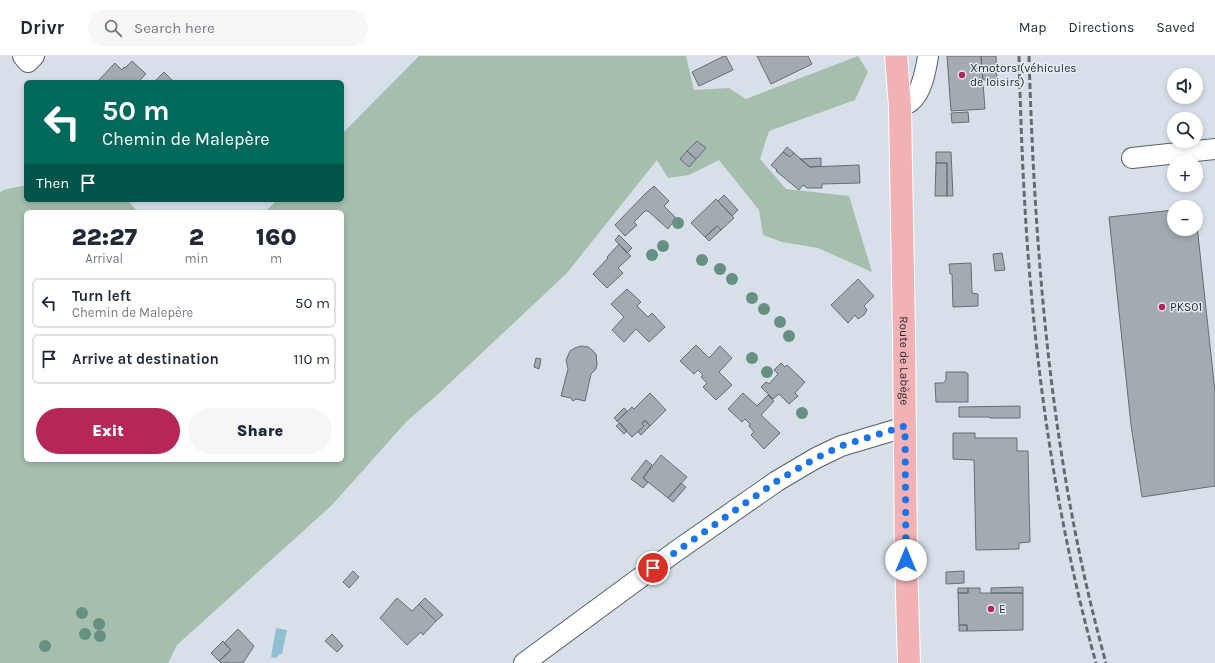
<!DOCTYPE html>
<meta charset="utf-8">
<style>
:root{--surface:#fff;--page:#f6f6f7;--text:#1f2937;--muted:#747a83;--line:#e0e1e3;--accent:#b62756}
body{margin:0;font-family:Karla,sans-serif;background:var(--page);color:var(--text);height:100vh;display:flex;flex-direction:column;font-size:15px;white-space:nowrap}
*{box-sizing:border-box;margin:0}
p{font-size:13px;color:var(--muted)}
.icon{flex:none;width:22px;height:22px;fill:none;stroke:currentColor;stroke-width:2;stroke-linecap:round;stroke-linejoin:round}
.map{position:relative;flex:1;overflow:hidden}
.sheet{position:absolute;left:24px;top:154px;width:320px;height:252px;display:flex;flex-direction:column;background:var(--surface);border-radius:6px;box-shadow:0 2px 6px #0003}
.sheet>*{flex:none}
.top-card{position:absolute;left:24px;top:24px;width:320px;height:122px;border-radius:6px;box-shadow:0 2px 6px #0003;background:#00695c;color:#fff;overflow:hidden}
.controls{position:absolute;left:1167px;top:12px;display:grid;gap:8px}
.controls a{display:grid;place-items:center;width:36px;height:36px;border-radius:50%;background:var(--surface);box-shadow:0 2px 6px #0003;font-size:20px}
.pin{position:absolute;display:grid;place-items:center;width:34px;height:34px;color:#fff;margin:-17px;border:2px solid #fff;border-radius:50%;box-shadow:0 1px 4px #0007}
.me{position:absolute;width:44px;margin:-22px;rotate:0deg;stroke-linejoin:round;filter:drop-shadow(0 0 3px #0008)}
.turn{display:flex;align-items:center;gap:14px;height:84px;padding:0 12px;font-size:18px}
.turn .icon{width:52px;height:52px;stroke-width:2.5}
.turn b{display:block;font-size:28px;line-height:34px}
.then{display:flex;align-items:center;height:38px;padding:0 12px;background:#0003;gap:8px;font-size:15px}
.eta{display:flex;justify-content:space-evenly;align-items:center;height:68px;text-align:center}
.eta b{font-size:24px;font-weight:800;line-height:28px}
.button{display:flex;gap:8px;margin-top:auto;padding:8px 12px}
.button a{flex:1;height:46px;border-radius:24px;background:var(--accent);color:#fff;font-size:16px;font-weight:800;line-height:46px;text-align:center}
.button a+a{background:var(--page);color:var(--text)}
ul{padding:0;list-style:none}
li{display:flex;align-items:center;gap:12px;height:50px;margin:0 8px 6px;padding:0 4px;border:2px solid var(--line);border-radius:6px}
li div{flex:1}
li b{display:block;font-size:15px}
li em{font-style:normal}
header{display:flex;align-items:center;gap:24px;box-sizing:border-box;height:56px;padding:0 20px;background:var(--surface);border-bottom:1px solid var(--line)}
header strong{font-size:19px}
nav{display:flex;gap:22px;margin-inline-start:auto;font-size:14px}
.search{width:280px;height:36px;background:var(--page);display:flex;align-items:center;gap:10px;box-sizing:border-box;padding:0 14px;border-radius:22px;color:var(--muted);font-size:15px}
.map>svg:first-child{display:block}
.green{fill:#a5bead}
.water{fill:#8fbfd1}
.building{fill:#a2aab2;stroke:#656c74}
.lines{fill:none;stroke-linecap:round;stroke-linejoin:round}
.minor-casing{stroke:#575f66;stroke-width:22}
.major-casing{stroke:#fff;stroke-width:24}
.minor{stroke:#fff;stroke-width:20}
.major{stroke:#f2b2b5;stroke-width:22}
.rail{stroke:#666b71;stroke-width:3;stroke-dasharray:6 3;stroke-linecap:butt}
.tree{fill:#669081}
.route{stroke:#1a73e8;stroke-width:7;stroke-dasharray:0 12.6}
.poi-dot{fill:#b62756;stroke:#e5edf6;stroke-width:1.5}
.labels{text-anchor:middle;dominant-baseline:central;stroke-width:3;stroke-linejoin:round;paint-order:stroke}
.poi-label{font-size:12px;fill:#282b2e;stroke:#e5edf6;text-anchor:start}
.street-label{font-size:12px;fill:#282b2e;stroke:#e5edf6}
</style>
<header>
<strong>Drivr</strong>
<div class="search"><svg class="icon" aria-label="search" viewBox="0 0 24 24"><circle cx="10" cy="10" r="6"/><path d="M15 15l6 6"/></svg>Search here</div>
<nav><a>Map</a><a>Directions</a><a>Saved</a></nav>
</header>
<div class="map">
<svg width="1215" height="607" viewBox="0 0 1215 607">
<rect width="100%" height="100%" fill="#d7e0e9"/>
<path class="green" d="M419,0H686L694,34L729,32L746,43L858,0L868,16L855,44L769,75L760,103L786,133L849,140L872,216L818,192L782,186L763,179L759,154L719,104L689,119L668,122L657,104L567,217L436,340L407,365L332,449L177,589L168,607H0V137L3,134L26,129V144H127L138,156H26V404H342V156H265L277,144H342V78Z"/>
<path class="water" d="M276,572L287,574L282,598H280L276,602L271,601Z"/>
<path class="building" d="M724,0H726L733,14L699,30L692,16Z
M757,0H808L812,8L771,28Z
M947,0H981L985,53L951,55Z
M981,0H996L997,24H983Z
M132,5L146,18L138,26H97L115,7L122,14L124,11L125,12Z
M164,16L172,24L170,26H154Z
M968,56L969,66L952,67L951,57Z
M697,85L706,92L696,103L687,95Z
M787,91L794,97L790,101L783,96Z
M687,95L696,103L689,111L680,103Z
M783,96L790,101L794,97L810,111L859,109L860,127L822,128V132H807L803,129L799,134L776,115L777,114L771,109Z
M936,96H951L953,140H947V107H936Z
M821,102V110L810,111L800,103Z
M936,107H947V140H935Z
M654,130L669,145L664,150L676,162L668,173L648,155H645L634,166L637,169L625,180L615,169L646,137Z
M724,139L738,154L732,160L718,145Z
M716,143L734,162L721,174L717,170L705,181L691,167Z
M1174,154V173H1196V160L1215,336V430L1142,441L1131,369L1109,161Z
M717,170L721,174L709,185L705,181Z
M619,179L632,192L627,197L615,184Z
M619,188L631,200L618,212L623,217L607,232L593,218L608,202L607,201Z
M1002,197L1005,214L995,215L993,198Z
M971,207L972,237L978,238V250L953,251L952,218H950L949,208Z
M858,223L874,240L864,250L867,254L864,259L858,263L855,259L848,267L831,249Z
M627,233L641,246L637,250L648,261L652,257L665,271L649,286L636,273L624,286L612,274L624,261L611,248Z
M696,289L709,302L720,290L732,302L719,316L732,329L716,344L703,331L707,327L701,321L703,319L698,314L694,318L680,305Z
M581,290L588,291L592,294L596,298L597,308L596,313L591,318L585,345L576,343L573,345L571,342L561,340L568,313L566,304L570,295L575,292Z
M536,302L541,303L539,313L534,311Z
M781,307L785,311L787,309L805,326L795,337L798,340L789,348L779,338L773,343L761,331L766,326L769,328L778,318L774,314Z
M946,316H965L968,318V346H936L935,327H943L946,324Z
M650,337L666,354L650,370L645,364L642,368L644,370L632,381L617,365L632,351L634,353Z
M743,337L757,350L768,339L774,345L761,359L780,377L764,393L751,379L754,376L749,370L750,368L745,363L742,366L728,353Z
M1020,350V362H990L989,361H959V351Z
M624,352L627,355L617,365L614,362Z
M645,364L650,370L641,379L638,376L644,370L642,368Z
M620,367L627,375L624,378L616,370Z
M953,377H975V382H1017V395H1028L1030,486L1019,487V493L976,494L974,404L953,403Z
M661,399L687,421L668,442L643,422Z
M646,404L652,409L643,422L648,426L643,432L631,423Z
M681,427L686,431L673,446L668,442Z
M353,515L359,521L349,532L343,526Z
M964,515V527L946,528V516Z
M1023,531V537H991V532Z
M958,532H968V537H958Z
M968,532H980V537H1023V574L967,575V569H959L958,537H968Z
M397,542L412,555L419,548L436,565L423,579L421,576L407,589L380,562Z
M425,542L443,559L436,565L419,548Z
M959,569H967V575H959Z
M238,573L254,590L243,607H221L219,605L231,594L224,587Z
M332,578L343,590L337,596L325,585Z
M223,585L231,594L219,605L211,597Z"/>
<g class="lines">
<defs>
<path id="minor" d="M23,0L28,6L34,0
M900,51C903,49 908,48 911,45C922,36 926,13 928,0
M1132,102L1215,93
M524,607L675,496L777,425L816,402L841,390L905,371"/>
<g id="major">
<path id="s1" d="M896,0L900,51L904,277L906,504L909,607"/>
</g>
</defs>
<use href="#minor" class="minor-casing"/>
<use href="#major" class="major-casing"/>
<use href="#minor" class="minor"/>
<use href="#major" class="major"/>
<path class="rail" d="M1019,0C1021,78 1024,156 1031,234C1042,359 1062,485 1096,607
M1029,0C1035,204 1051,409 1106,607"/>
</g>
<g class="tree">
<circle cx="678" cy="167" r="6"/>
<circle cx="663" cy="190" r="6"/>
<circle cx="652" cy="199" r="6"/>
<circle cx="702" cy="204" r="6"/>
<circle cx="720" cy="213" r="6"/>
<circle cx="732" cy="223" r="6"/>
<circle cx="752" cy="242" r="6"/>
<circle cx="764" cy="253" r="6"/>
<circle cx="780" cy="266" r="6"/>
<circle cx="789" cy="280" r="6"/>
<circle cx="752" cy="302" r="6"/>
<circle cx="767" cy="316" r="6"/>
<circle cx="802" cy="357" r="6"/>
<circle cx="82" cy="557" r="6"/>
<circle cx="99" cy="568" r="6"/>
<circle cx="85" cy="578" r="6"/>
<circle cx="100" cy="580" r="6"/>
<circle cx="45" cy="590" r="6"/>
</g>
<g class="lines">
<path class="route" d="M653,512L777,425L816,402L841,390L905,370L906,504"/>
</g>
<g class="poi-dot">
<circle cx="962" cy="19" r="4"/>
<circle cx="1162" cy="251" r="4"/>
<circle cx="991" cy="553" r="4"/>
</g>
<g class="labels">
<g class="poi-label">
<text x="970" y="12">Xmotors (véhicules<tspan x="970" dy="14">de loisirs)</tspan></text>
<text x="1170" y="251">PKS01</text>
<text x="999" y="553">E</text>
</g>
<g class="street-label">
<text stroke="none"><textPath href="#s1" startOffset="305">Route de Labège</textPath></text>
</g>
</g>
</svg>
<div class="controls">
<a><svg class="icon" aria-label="sound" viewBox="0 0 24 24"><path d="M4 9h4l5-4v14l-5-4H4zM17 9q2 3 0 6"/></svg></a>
<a><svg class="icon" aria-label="search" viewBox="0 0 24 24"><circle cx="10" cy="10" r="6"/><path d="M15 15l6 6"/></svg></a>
<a>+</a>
<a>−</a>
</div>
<div class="pin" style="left:653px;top:512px;background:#d93025"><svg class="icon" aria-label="arrive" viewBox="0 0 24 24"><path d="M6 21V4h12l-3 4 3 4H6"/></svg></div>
<svg class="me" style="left:906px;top:504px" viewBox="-20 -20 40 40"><circle r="19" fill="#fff"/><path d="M0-13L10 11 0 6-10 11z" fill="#1a73e8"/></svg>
<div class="top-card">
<div class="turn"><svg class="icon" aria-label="left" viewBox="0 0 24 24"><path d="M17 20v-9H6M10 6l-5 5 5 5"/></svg><div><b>50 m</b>Chemin de Malepère</div></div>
<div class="then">Then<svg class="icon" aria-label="arrive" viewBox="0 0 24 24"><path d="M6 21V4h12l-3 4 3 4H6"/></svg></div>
</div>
<section class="sheet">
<div class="eta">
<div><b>22:27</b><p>Arrival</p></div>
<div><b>2</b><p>min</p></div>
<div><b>160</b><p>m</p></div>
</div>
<ul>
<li><svg class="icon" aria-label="left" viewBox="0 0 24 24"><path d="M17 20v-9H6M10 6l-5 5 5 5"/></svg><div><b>Turn left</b><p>Chemin de Malepère</p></div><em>50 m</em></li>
<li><svg class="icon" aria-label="arrive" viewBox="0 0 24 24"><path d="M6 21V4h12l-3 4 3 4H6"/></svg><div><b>Arrive at destination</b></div><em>110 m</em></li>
</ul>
<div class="button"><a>Exit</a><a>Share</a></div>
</section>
</div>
